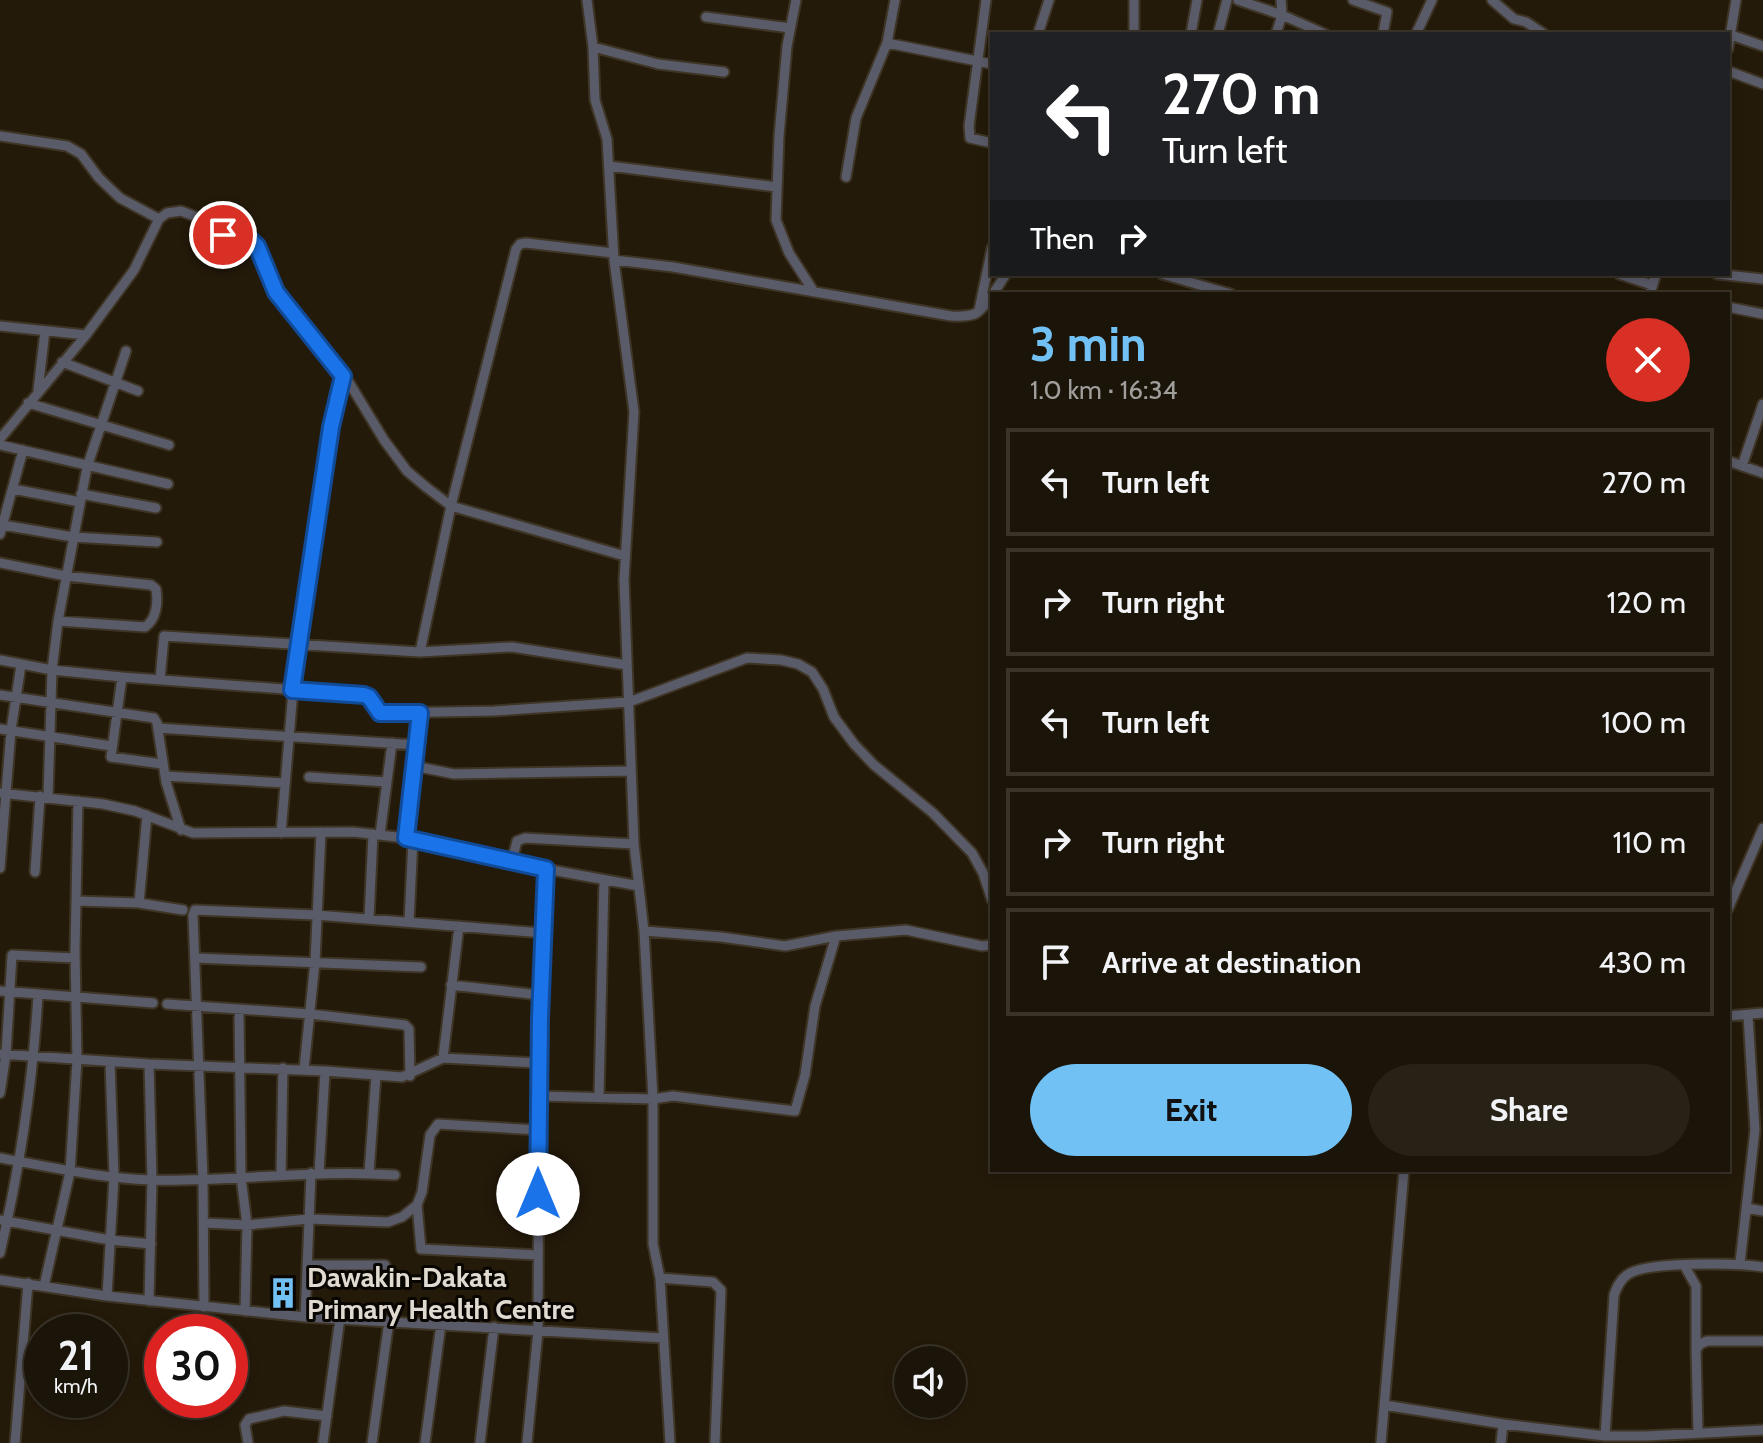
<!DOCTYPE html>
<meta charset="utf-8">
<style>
:root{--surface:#1b1408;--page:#282116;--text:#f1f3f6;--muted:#a09e9c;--line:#393329;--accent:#72c1f5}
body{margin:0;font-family:Cabin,sans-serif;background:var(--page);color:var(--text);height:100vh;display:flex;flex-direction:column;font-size:30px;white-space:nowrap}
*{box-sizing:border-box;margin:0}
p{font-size:26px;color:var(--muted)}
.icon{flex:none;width:44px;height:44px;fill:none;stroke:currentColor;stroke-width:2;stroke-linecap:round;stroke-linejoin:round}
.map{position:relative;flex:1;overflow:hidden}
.panel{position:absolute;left:990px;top:292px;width:740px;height:880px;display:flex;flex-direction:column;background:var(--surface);border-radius:0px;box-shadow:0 4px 12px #0003,0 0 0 2px var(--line)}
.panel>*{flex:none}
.hud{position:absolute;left:990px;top:32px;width:740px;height:244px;border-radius:0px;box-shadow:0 4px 12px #0003,0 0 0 2px var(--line);background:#202124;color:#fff;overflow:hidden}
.tools{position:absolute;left:894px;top:1346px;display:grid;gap:16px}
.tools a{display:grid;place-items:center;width:72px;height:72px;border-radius:50%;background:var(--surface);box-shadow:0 4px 12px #0003,0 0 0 2px var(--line);font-size:40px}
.speed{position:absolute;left:24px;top:1314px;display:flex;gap:16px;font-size:40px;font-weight:700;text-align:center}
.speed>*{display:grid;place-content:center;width:104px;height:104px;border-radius:50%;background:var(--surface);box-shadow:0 4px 12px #0003,0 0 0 2px var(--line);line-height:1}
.speed small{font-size:20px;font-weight:400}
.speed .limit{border:12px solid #d22;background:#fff;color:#111}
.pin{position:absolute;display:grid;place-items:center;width:68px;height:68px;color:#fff;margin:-34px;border:4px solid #fff;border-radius:50%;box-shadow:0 2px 8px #0007}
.me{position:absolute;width:88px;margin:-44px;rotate:0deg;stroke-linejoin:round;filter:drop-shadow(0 0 6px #0008)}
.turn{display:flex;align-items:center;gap:28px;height:168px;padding:0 40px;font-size:36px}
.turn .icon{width:104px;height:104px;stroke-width:2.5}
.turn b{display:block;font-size:56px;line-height:68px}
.then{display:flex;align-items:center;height:76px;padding:0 40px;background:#0003;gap:16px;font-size:30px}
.round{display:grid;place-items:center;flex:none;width:84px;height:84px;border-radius:42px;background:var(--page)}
.overview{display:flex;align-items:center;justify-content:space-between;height:136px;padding:0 40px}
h1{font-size:48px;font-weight:800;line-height:60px;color:var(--accent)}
.action{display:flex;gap:16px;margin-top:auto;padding:16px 40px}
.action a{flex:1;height:92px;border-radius:48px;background:var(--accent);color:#111;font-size:32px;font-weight:800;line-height:92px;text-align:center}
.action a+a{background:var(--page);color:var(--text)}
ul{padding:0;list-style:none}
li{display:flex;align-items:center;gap:24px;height:108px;margin:0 16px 12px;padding:0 24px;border:4px solid var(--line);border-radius:0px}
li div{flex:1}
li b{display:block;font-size:30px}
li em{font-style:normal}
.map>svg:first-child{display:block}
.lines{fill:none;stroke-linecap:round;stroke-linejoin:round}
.minor-casing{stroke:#3e3526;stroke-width:13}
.minor{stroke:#5a5b68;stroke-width:9}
.route-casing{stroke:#114b97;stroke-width:20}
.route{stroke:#1a73e8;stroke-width:14}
.labels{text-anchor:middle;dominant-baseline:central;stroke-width:6;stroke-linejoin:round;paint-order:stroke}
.poi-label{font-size:28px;font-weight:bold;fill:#e1dad0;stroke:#090602;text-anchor:start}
</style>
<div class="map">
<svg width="1763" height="1443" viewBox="0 0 1763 1443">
<rect width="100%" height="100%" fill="#241a0a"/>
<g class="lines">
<defs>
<path id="minor" d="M587,0L593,47L595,100L607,139L614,260L634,412L624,580L634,844L644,931L653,1099V1244L660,1278L670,1443
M796,0L787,46L779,136L776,220L789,253L814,292
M986,0L969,126L970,138L992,143
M1238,0L1282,15L1281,0
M1353,0L1387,12L1383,34
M1492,0L1514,19L1526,22L1544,34
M706,17L790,28
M1038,34L1049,0
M1134,34V0
M1191,34L1197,0
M1218,34L1227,0
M1276,34L1282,15L1325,34
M1416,34L1432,0
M1731,35L1763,46
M887,43L992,64
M593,47L658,64L724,72
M1728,49L1736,0
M1728,71L1763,84
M0,136L67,146L81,154L99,178L120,198L159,219
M609,166L777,187
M846,177L856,118L887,43L895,0
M614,260L673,267L951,316C975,317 979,315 992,295
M1162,274L1231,294
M1619,274L1652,285
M1717,274L1763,279
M993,294L1006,274
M1650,294L1656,274
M1728,307L1763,314
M979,310L992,248
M0,326L86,335
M62,362L138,391
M38,390L45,331
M28,403L169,445
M0,439L86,335L134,270L159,219L167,213L181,211L202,219L218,234L248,238L257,246L276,292L350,384L384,440L407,471L426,487L451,506L625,556
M0,445L168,484
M1728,461L1763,473
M1742,466L1763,404
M13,489L80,502
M81,494L156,508
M3,525L73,537L157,542
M0,534L23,450
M0,563L66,576L151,585L156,589C158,602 157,619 145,627L58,621
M420,652L451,506L516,249L520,244L526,243L613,253
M0,660L52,670L122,677L364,695L369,697L377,711L384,713L494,711L629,702L747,658L781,660L798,664L812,672L823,689L834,717L854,744L874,765L933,813L972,853L983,873L992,900
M122,677L111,757L162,764
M160,680L164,636L420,652L512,647L627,665
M0,695L154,718L157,723L166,782L181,830
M158,728L417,745
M0,729L111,746
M414,766L454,774L631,771
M165,776L284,783
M309,777L387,782
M0,793L103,804L135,811L193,833L353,832L406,838L546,869L639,886
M48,797L52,670L58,621L87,467L126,351
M281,833L297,643L331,427L343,376
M380,835L392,743
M406,838L420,713
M512,861L517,841L525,838L634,844
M0,868L11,730L21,665
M35,872L40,796
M77,901L139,903L183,910
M139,903L147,815
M1728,909L1763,828
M369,919L373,834
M409,922L413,839
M644,931L721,937L785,946L836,936L906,930L982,946L992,945
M195,958L421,967
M451,985L540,995
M0,991L153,1003
M167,1004L310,1014L405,1025L409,1029L410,1076
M239,1011L241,1177L247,1225L245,1311
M1728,1016L1763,1013
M0,1054L149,1064L325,1071L402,1077L443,1058L539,1063
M443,1058L459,926
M149,1064L152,1180L149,1301
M304,1069L315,962L321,832
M0,1093L6,1054L12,955L75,958
M539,1096L653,1099L673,1096L795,1111L805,1075L815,1006L836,936
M599,1097L604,880
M0,1158C50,1167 99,1178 151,1180C232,1182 313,1169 395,1175
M319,1173L325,1071
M369,1173L376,1075
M281,1174L283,1068
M417,1205L421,1249L538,1255
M1747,1208L1763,1211
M0,1220L110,1240L151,1244
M204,1223L247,1225L309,1219L388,1222L402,1217L417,1205L422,1192L430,1135L438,1124L538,1130
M0,1253C20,1167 33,1082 38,994
M1740,1263L1755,1130L1748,1015
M308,1265H385
M1684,1265L1696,1286V1350
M660,1278L713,1282L721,1290L715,1443
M0,1280L107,1296L305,1317L663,1338
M44,1286L70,1172L77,1060L75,951L78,801
M107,1296L114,1177L110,1062
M204,1307L203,1179L193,915L195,910L316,915L543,933
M305,1317L311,1173
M1384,1405L1503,1424L1605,1436L1614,1295C1617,1287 1620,1280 1627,1275C1644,1261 1739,1263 1763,1267
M1698,1433L1696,1350L1700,1344L1707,1341H1763
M1605,1436H1646L1763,1430
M15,1443L28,1283
M248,1443L245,1425L249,1419L284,1411L327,1416
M323,1443L340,1318
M372,1443L389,1321
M425,1443L441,1324
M480,1443L494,1327
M527,1443L538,1331L539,1063L546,869
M1381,1443L1404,1170
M1501,1443L1503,1424"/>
</defs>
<use href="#minor" class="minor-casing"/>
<use href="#minor" class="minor"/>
</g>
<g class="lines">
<defs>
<path id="route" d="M223,235L248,238L257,246L276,292L343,376L331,427L292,690L364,695L369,697L380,713H420L406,838L546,869L540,1018L538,1194"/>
</defs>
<use href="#route" class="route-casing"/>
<use href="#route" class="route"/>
</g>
<defs>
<symbol id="building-bare" viewBox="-9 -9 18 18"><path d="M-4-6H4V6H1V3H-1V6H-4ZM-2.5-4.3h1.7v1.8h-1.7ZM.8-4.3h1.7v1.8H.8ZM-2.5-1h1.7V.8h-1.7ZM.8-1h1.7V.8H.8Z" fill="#72c1f5" stroke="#090602" stroke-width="2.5" paint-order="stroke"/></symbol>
</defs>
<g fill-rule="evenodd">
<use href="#building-bare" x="261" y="1271" width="44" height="44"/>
</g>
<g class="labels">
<g class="poi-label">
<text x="307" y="1277">Dawakin-Dakata<tspan x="307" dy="32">Primary Health Centre</tspan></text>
</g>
</g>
</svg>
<div class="tools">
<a><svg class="icon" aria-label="sound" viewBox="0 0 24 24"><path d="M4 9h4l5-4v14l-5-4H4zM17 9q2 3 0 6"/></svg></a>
</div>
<div class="speed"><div>21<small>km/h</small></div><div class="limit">30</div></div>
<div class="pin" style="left:223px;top:235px;background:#d93025"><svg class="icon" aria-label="arrive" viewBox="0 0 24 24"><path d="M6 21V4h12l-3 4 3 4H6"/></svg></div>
<svg class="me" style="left:538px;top:1194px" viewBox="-20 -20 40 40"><circle r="19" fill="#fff"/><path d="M0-13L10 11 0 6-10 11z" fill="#1a73e8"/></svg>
<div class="hud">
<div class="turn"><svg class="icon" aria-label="left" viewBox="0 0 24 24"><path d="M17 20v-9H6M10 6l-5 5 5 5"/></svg><div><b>270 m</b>Turn left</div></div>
<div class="then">Then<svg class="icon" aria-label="right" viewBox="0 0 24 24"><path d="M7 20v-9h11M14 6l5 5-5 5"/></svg></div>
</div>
<section class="panel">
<div class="overview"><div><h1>3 min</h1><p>1.0 km · 16:34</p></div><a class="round" style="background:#d93025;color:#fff"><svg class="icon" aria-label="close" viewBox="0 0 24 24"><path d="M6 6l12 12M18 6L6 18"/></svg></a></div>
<ul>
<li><svg class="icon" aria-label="left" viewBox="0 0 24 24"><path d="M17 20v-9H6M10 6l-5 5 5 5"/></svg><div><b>Turn left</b></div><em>270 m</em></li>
<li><svg class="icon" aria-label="right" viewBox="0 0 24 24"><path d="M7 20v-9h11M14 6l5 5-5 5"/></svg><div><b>Turn right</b></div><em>120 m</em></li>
<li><svg class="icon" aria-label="left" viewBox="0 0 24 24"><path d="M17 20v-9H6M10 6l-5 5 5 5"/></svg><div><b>Turn left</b></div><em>100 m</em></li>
<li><svg class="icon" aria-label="right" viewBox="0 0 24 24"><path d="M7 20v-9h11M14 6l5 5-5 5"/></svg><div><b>Turn right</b></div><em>110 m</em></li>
<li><svg class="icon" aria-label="arrive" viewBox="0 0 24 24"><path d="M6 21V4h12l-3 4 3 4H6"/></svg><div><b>Arrive at destination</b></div><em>430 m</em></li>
</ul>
<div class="action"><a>Exit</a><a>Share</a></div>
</section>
</div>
